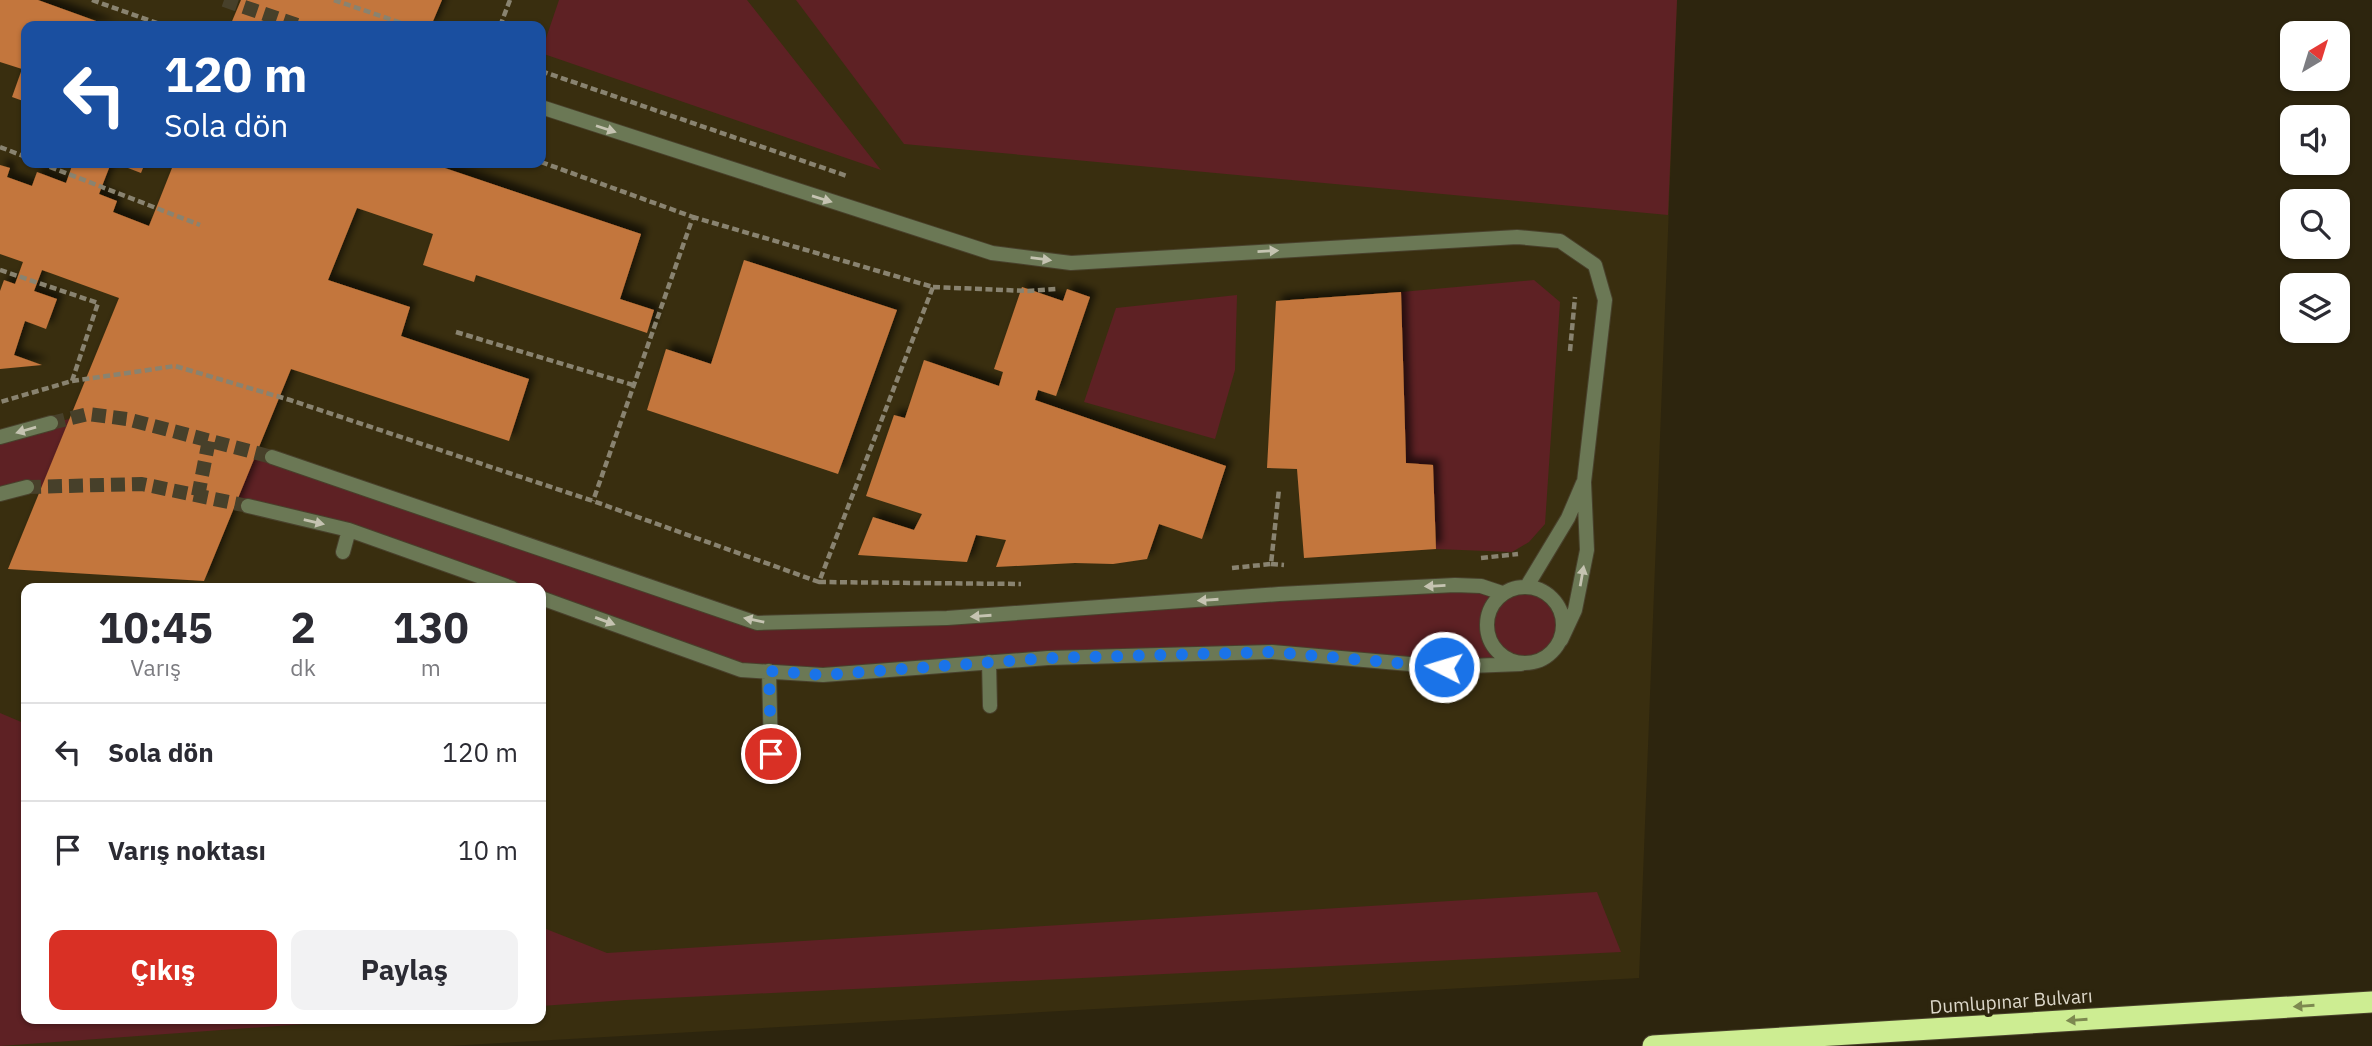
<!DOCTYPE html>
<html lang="tr">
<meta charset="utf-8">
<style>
:root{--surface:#fff;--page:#f2f2f3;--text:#2b2b33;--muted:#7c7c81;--line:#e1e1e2;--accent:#d93025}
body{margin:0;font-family:"IBM Plex Sans",sans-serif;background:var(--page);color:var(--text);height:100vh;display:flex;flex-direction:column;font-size:26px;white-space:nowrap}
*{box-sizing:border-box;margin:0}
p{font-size:23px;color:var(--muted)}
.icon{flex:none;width:38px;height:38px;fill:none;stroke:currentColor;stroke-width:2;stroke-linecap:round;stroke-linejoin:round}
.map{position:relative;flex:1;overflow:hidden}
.sheet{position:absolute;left:21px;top:583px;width:525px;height:441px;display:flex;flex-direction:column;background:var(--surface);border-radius:14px;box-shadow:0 2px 5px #0004}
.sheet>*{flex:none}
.guide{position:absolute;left:21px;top:21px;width:525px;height:147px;border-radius:14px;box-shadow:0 2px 5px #0004;background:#1a4fa0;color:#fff;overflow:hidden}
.needle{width:46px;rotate:38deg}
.tools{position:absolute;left:2280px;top:21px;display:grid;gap:14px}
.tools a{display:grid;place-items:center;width:70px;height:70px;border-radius:14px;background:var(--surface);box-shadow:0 2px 5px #0004;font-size:35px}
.pin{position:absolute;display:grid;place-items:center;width:60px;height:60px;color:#fff;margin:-30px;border:4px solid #fff;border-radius:50%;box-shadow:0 2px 7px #0007}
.me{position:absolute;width:77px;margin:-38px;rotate:275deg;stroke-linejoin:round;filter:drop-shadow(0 0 5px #0008)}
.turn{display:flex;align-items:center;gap:24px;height:147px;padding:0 28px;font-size:32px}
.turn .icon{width:91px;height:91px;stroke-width:2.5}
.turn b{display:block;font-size:49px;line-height:60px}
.eta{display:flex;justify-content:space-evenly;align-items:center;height:119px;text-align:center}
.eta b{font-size:42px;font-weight:800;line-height:49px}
.button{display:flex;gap:14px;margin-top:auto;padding:14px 28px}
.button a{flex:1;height:80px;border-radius:14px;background:var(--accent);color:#fff;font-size:28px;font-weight:800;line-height:80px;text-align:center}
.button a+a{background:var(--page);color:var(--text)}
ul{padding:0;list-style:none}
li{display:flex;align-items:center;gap:21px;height:98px;padding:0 28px;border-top:2px solid var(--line)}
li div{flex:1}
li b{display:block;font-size:26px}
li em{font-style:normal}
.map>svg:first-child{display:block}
.built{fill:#392e0f;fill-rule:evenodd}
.green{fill:#5e2124}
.building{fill:#c3763d;filter:url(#shadow)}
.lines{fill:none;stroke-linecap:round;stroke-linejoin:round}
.street-tunnel{stroke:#47402a;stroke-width:14;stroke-dasharray:14 7;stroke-linecap:butt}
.street-casing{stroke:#49412c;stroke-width:16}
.highway-casing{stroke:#49412c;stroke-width:23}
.path{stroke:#898370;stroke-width:4.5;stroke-dasharray:7 3.5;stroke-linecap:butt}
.street{stroke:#6b7855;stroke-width:14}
.highway{stroke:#cded92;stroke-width:21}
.oneway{fill:#c5c3b1}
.oneway2{fill:#7d8950}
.route{stroke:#1a73e8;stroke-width:12;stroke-dasharray:0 21.6}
.labels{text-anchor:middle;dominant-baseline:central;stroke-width:7;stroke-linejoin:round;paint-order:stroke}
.street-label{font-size:19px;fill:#dbd6c8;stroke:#2d250e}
</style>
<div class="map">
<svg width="2372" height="1046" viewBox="0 0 2372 1046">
<defs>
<filter id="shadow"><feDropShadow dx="6" dy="-6" stdDeviation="3.5" flood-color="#0009"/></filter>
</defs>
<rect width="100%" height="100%" fill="#2d250e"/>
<path class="built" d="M0,0H1677L1639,978L448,1046H0ZM26,26H541V163H26ZM26,588H541V1018H26Z"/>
<path class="green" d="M559,0H747L881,170L541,53Z
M796,0H1677L1668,215L904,144Z
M1534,280L1560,302L1545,524L1529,542L1512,552L1436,549L1433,465L1406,463L1401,292Z
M1237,295L1235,370L1215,439L1084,402L1116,308Z
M88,414L127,419L272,457L757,623L1455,585C1469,587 1484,592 1499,593C1507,593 1515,586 1525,586C1553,585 1569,615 1561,640C1555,657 1536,662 1521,664L1272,652L823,675L741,670L541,598V588H512L248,506L142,484L27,487L0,494V437Z
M0,713L26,724V1018L374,1019L0,1046Z
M1597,892L1621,952L626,1000L541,1006V927L607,953Z"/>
<path class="building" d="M0,0H38L110,26H26V102L12,97L22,69L0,62Z
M241,0H442L431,26H230Z
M73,163H111L99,194L117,201L113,212L149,226L174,163H430L641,234L620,299L654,310L647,333L476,275L474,282L423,265L433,234L357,208L328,280L410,307L401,336L529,379L509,441L291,369L204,581L8,569L119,298L42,270L34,291L57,299L46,329L25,321L14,355L42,365L0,369V291L4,280L15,284L23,262L0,254V165L10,168L7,177L32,186L37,172L66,183Z
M115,163H145L141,173Z
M744,260L897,310L838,474L647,410L666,349L711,364Z
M1022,287L1063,301L1067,289L1090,297L1056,396L1038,390L1035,400L1226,466L1202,539L1159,524L1147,559L1113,564L1075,563L996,567L1006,540L976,535L967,562L858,555L873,517L914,530L922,514L866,496L894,415L905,418L924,360L999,386L1003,372L994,369Z
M1401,292L1406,463L1433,465L1436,549L1304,558L1297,469L1267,468L1276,301Z"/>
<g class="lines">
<path class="street-tunnel" d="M224,0L300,26
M51,423L88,414L127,419L272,457
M27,487L142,484L248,506
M198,496L209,440"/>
<defs>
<path id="street" d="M541,107L992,253L1071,263L1517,237L1560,241L1595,265L1605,300L1584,482L1587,550L1575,610L1561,640
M0,437L51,423
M272,457L757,623L947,618L1279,594L1455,585L1481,586L1502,593
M0,494L27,487
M248,506L349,530L512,588
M343,552L349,530
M1527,586L1568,518L1583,483
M1487 625a38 38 0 1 1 76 0a38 38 0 1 1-76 0Z
M541,598L741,670L823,675L1048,658L1272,652L1444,667L1521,664
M989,662L990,706
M769,671L771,754"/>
<path id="highway" d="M1653,1046L2372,1002"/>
</defs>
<use href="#street" class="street-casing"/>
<use href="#highway" class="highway-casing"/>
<path class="path" d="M92,0L165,26
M334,0L410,26
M500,26L510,0
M541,71L847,176
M0,147L26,157
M541,162L693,217L593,501
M40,163L200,225
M0,270L98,303L72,381L0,402
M933,287L1028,291L1056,289
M456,332L633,385
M1570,351L1575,297
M72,381L175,366L290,400L593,501L819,582L933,287L693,217
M1481,558L1518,554
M1271,564L1284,565
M1232,568L1271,564L1279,489
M819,582L1021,584"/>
<use href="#street" class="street"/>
<use href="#highway" class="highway"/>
</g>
<defs><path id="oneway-solid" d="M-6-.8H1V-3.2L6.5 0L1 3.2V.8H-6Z" transform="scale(1.75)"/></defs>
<g class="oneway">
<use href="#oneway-solid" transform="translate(606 129) rotate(18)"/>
<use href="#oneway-solid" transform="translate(822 199) rotate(17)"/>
<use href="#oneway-solid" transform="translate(1268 251) rotate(-3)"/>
<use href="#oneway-solid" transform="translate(1041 259) rotate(7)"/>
<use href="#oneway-solid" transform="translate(26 430) rotate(164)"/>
<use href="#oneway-solid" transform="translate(314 522) rotate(13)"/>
<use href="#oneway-solid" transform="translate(1582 576) rotate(-80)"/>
<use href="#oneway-solid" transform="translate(1435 586) rotate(177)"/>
<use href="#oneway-solid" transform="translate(1208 600) rotate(176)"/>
<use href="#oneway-solid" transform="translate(981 616) rotate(176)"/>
<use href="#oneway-solid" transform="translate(754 620) rotate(-168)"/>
<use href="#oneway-solid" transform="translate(605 621) rotate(20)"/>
</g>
<g class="oneway2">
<use href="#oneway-solid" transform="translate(2304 1006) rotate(176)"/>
<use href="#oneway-solid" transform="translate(2077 1020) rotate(176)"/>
</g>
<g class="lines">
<path class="route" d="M771,754L769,671L823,675L1048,658L1272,652L1444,667"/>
</g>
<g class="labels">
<g class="street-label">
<text transform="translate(2011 1001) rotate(-4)">Dumlupınar Bulvarı</text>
</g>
</g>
</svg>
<div class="tools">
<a><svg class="needle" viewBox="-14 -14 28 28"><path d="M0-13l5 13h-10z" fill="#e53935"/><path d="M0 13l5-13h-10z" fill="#7c7c81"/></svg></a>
<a><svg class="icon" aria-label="sound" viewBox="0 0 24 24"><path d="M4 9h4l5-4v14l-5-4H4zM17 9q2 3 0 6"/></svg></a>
<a><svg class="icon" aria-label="search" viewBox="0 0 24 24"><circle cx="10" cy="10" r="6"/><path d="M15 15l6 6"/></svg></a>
<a><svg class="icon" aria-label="layers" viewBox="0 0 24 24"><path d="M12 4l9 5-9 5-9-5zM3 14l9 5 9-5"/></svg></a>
</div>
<div class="pin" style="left:771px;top:754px;background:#d93025"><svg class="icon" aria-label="arrive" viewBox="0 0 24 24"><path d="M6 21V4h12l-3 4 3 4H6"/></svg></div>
<svg class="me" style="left:1444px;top:667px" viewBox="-20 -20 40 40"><circle r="17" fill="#1a73e8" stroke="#fff" stroke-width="3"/><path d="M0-11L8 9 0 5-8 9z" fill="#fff"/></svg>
<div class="guide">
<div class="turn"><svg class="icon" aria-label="left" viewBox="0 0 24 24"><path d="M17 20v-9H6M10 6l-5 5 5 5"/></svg><div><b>120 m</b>Sola dön</div></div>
</div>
<section class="sheet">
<div class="eta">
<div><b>10:45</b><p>Varış</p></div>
<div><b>2</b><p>dk</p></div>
<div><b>130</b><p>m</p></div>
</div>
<ul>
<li><svg class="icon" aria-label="left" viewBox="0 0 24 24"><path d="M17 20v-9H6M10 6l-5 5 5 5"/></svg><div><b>Sola dön</b></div><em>120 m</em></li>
<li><svg class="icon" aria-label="arrive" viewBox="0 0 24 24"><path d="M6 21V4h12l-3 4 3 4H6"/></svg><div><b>Varış noktası</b></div><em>10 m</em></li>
</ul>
<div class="button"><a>Çıkış</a><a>Paylaş</a></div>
</section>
</div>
